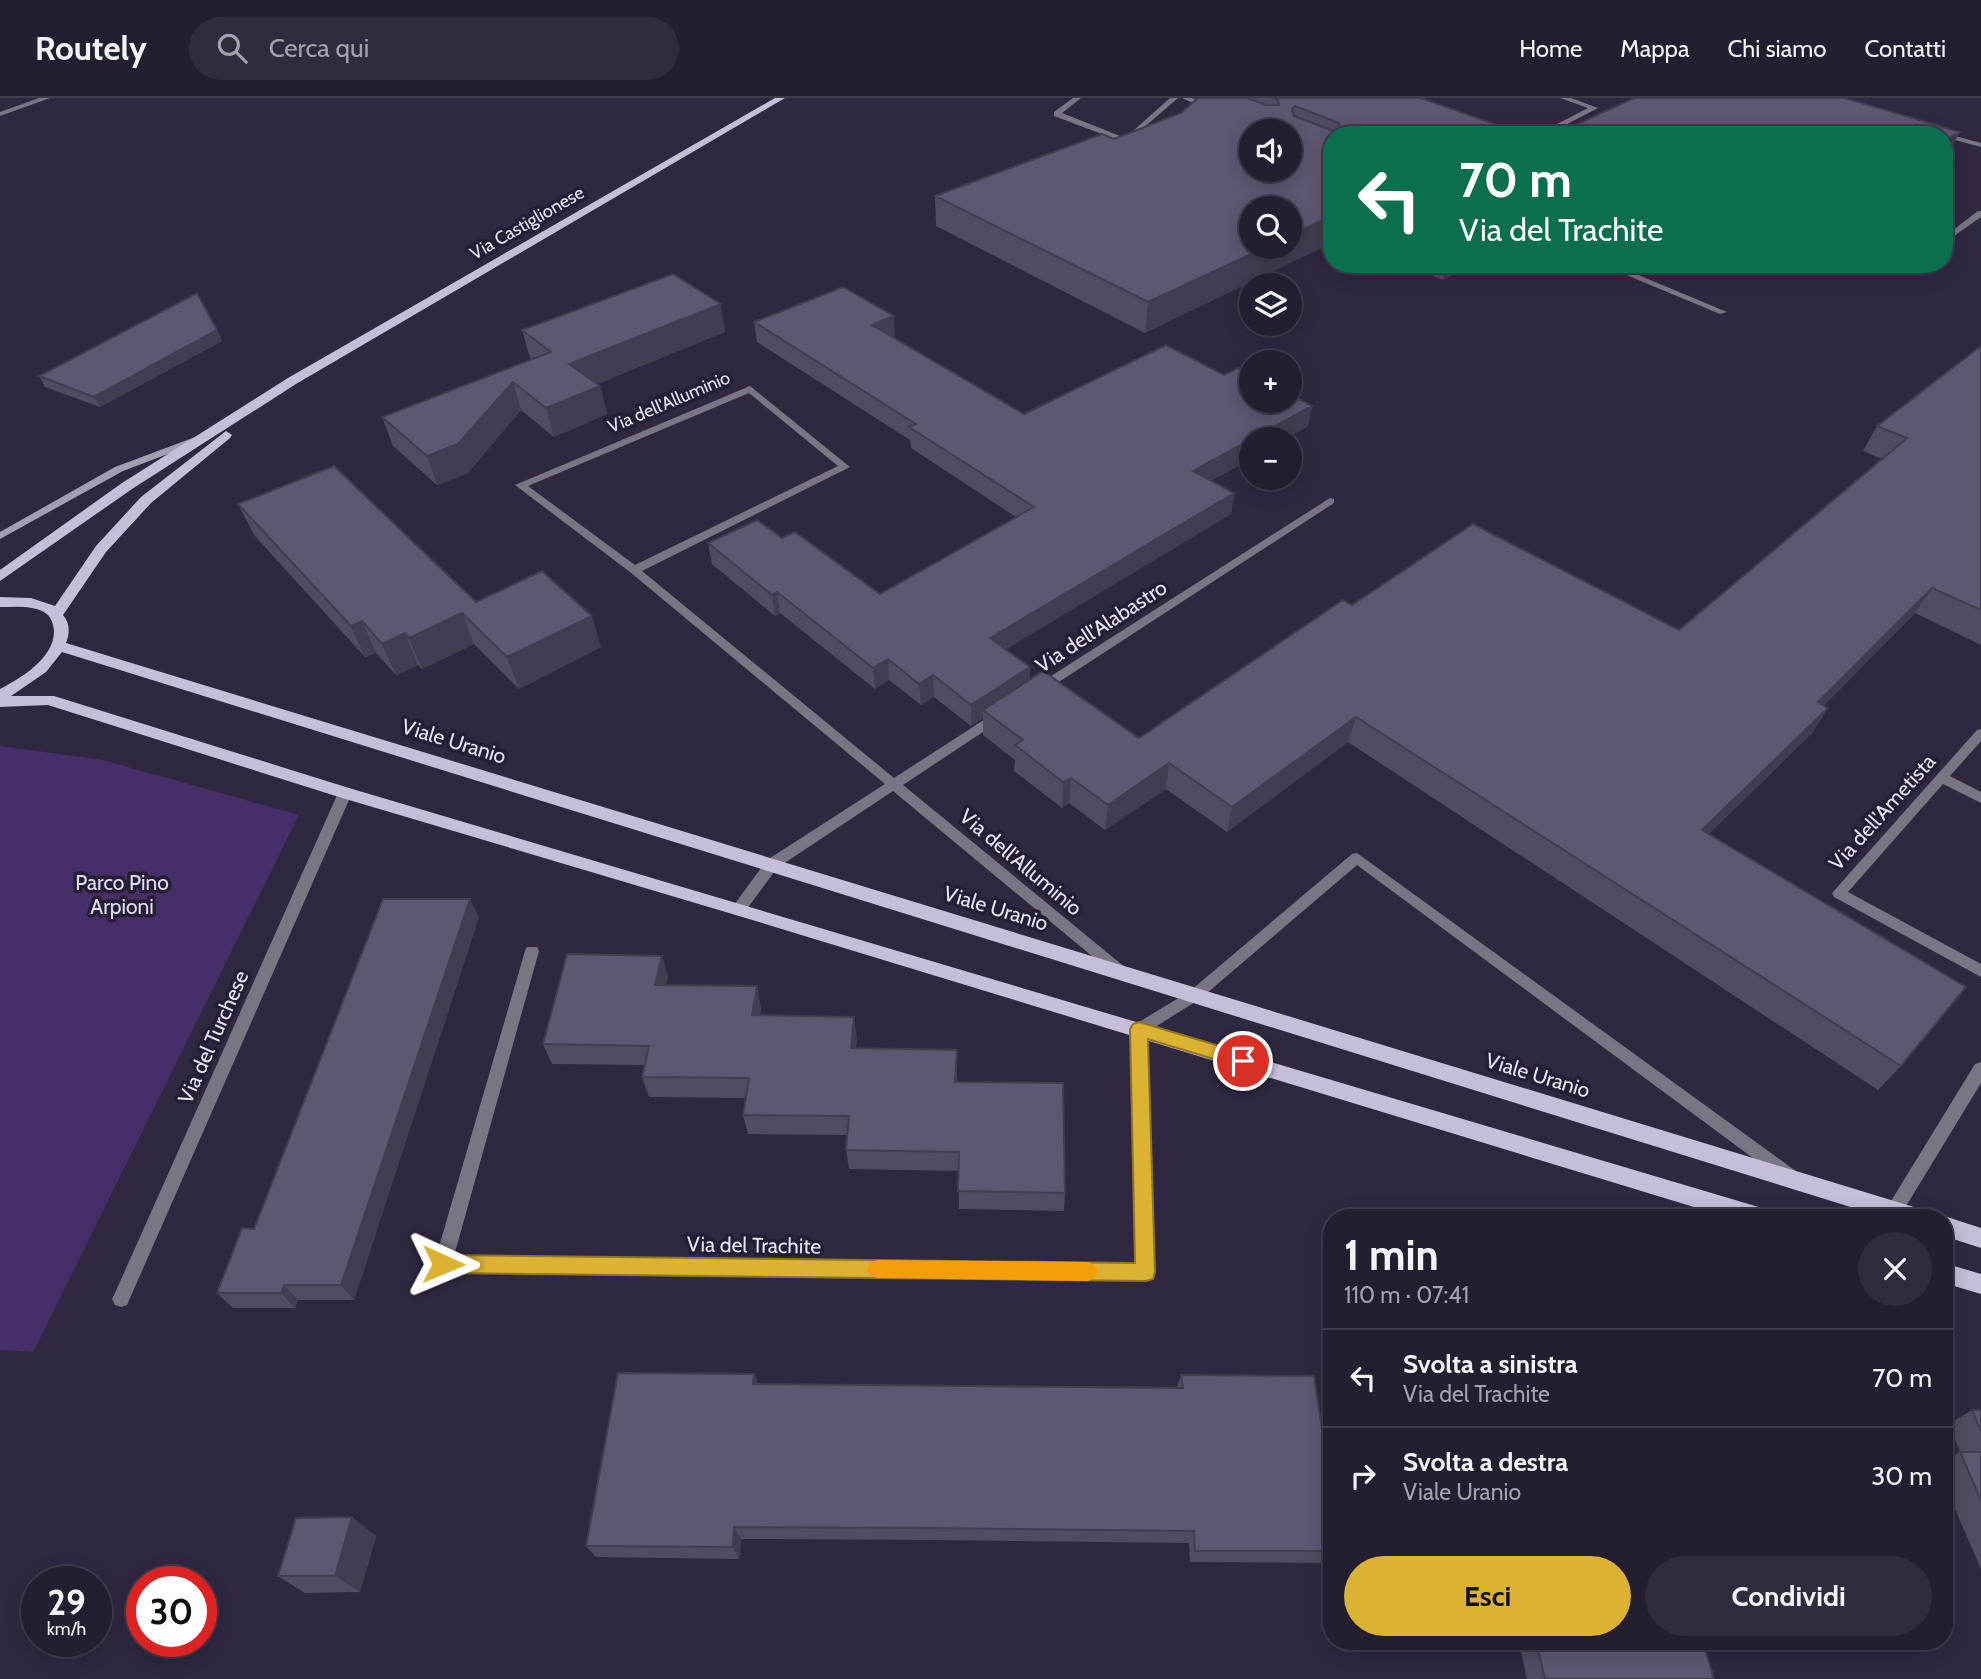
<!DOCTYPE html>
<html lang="it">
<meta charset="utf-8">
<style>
:root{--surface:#241e31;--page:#302b3d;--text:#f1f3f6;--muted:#a3a2ab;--line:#413c4d;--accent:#dcb233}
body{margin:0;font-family:Cabin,sans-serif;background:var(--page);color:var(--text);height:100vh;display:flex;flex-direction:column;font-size:26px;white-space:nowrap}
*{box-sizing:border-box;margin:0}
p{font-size:23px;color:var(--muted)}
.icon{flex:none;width:38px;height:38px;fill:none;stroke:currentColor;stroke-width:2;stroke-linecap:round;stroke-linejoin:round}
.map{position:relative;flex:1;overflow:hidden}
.panel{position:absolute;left:1323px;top:1111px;width:630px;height:441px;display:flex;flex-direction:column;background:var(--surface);border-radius:28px;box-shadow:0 4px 18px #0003,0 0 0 2px var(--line)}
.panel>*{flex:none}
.guide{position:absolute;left:1323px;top:28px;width:630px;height:147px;border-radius:28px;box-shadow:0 4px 18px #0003,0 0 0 2px var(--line);background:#0b6e4f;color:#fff;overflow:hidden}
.controls{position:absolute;left:1239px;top:21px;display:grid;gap:14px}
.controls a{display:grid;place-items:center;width:63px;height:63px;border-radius:50%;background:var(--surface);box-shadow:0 4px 18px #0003,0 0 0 2px var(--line);font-size:35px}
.speed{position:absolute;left:21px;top:1468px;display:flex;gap:14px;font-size:35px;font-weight:700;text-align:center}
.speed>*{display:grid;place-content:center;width:91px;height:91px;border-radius:50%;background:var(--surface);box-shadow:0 4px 18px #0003,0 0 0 2px var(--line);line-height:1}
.speed small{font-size:18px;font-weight:400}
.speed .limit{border:10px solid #d22;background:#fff;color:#111}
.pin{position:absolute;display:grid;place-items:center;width:60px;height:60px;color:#fff;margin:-30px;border:4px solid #fff;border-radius:50%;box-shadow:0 2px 7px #0007}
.me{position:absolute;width:77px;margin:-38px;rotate:91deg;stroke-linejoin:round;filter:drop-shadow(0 0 5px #0008)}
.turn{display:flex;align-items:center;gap:24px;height:147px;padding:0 21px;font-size:32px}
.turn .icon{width:91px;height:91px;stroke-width:2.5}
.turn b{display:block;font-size:49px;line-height:60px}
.round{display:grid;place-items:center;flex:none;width:74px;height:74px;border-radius:37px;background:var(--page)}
.headline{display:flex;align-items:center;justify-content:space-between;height:119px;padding:0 21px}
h1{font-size:42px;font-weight:800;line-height:52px}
.button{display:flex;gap:14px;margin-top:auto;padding:14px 21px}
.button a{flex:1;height:80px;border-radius:42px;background:var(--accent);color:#111;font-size:28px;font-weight:800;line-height:80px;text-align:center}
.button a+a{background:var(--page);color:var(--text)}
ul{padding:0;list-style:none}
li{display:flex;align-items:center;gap:21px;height:98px;padding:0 21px;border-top:2px solid var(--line)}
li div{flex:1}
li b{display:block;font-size:26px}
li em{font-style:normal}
header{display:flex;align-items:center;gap:42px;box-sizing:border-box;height:98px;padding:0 35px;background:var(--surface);border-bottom:2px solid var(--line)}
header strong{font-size:33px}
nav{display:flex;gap:38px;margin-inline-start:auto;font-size:24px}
.search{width:490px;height:63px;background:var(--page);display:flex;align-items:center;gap:18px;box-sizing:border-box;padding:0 24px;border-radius:38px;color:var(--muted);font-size:26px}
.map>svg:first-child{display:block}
.green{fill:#462f69}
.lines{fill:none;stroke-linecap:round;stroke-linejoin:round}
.service{fill:#797683;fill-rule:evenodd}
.minor{fill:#797683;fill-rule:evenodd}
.secondary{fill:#a59eb3;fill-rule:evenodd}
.primary{fill:#c6bed9;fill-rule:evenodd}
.wall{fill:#524b62}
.shaded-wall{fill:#423d50}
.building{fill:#5f5772;stroke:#423d50;stroke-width:2;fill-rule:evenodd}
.route{fill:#dcb233;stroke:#8f7421;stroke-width:2}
.slow{fill:#f59e0b}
.labels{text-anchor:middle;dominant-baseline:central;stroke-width:7;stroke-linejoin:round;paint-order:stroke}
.far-street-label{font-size:18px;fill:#e8e3f4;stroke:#271e36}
.street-label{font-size:21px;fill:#e8e3f4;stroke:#271e36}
.park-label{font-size:21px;fill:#e3dcf3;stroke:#271e36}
</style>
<header>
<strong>Routely</strong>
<div class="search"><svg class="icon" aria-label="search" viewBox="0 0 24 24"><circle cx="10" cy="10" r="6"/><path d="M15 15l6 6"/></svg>Cerca qui</div>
<nav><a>Home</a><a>Mappa</a><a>Chi siamo</a><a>Contatti</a></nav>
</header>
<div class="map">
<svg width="1981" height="1581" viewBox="0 0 1981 1581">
<rect width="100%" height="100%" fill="#302841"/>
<path class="green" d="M0,648L103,662L299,717L33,1254L0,1252Z"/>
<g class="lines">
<path class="service" d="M1073,0H1081L1062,15L1125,40L1170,0H1178L1126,45L1054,18V14Z
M1182,0H1192L1215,10L1208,12Z
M1560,0H1571L1598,10L1546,37H1536L1588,10Z
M1978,113H1981V119L1944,145V139Z
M1600,166H1612L1727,214L1720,216Z
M1889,166H1917L1907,174Z"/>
<path class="minor" d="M39,0H50L0,18V14Z
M1944,35L1981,45V49L1944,39V37H1940Z
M750,288L850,369L642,473L894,680L993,616H1001L1003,619L1001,622L903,687L1126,870L1128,874L1126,878H1116L893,693L777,770L744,815H734L732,811L734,807L767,762L885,686L630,474L515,387ZM749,295L838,368L635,467L528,388Z
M1330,400L1334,401V405L1045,593H1037L1035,590L1037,587Z
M1981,631V643L1950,678L1981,694V705L1943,686L1848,794L1981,866V879L1834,799L1832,795L1977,632Z
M345,690L352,695L127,1207L121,1209L115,1207L112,1201L115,1195L338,695Z
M1357,755L1796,1073L1798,1078L1796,1083L1790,1085L1784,1083L1357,767L1200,901L1147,934L1155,1174L1152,1180L1146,1182L443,1174L437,1172L434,1166L525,853L527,849H537L539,853L454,1158L1137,1166L1131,931L1134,927L1190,893L1352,756Z
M1981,964V985L1900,1118H1888L1886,1113L1888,1108L1975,966Z"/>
<path class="secondary" d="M198,338L202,339V343L123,373L0,441V434L115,369Z"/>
<path class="primary" d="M775,0H785L296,286L132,391L0,483V472L122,385L288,280Z
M226,333L232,337L230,340L151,405L106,454L63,517C70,525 70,535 66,545L1917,1110L1924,1113L1928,1120H1886L62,554L46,574L11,598H54L349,690L1762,1110L1769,1113L1773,1120H1730L739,818L339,699L48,607L0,609V591C21,580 55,560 54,532C53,525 51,518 44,514C31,507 14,509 0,509V499L31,500L55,508L96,448L141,399Z
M1944,1118L1981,1130V1150L1944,1138V1120H1939Z
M1944,1165L1981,1176V1196L1944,1185Z"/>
</g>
<path class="wall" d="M1198,0H1421L1332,37L1145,235L936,128L935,98L1114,41L1181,15Z
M1404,166H1473L1443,182Z
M754,224L895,238L893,239L1024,316L1308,328L1211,383L1234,395L1231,416L1006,551L1030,581L1139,640L1352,507L1679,532L1882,361L1863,353L1877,328L1981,248V547L1915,515L1824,607L1828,610L1812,635L1709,736L1901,968L1878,992L1348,644L1227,734L1166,691L1105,732L1069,705L1062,710L1014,673L1015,662L983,637V620L971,628L934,599L921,607L889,582L875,591L780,515L775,518L712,466L708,445L782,440L880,496L1016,419L911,350L910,342L757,244Z
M217,232L222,243L100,309L45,289L39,278Z
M522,232L725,234L597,286L600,288L607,316L554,339L521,312L468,375L437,387L393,348L382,319L531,261L530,260Z
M238,406L476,504L601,549L519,591L474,546L422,571L418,567L396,577L376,555L365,559L254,437Z
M479,819L354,1202H298L295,1210H233L217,1195L254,1131Z
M668,878L666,887L761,909L760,917L857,939L856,950L957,972V984L1065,1095L1064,1113L959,1111L958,1073L849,1071L846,1052L847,1037L748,1036L743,1017L746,1000L649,999L642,979L645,967L552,966L543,946Z
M754,1276L758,1286L1177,1289L1181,1277L1332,1396V1465L1190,1464L1189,1445L933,1442L741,1441L739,1461L596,1459L586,1448Z
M1972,1312H1981V1471L1944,1386V1363L1960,1354L1949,1326Z
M352,1419L376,1438L360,1494L305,1495L278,1478Z
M1519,1544H1703L1714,1581H1527Z"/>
<path class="shaded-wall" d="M1960,34L1945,63H1944V43Z
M1332,118V145L1145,235L1148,204L1266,149H1290V137Z
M1447,166H1473L1443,182Z
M721,206L725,234L576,294L569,266Z
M894,218L895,238L874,247L872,227Z
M217,232L222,243L100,309L94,299Z
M513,284L521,312L468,375L437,387L427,358Z
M600,288L607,316L554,339L546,310Z
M1312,308L1308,328L1285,341H1251V360L1191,394L1193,373Z
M1234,395L1231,416L990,561V540Z
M1932,490L1915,515L1802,630L1818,604Z
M777,494L780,515L775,518L772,497Z
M462,515L474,546L422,571L409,540Z
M592,518L601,549L519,591L507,559Z
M362,523L376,555L365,559L351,528Z
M405,535L418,567L396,577L382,546Z
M888,561L889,582L875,591L873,570Z
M1030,569V590L983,612V620L971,628V607Z
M933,577L934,599L921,607L919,586Z
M1828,610L1812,635L1687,757L1702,732Z
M1356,619L1348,644L1227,734L1232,709Z
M1169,665L1166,691L1105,732L1108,707Z
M1071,680L1069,705L1062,710L1063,684Z
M470,801L479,819L354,1202L341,1187Z
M662,858L668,878L662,907L655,887Z
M757,888L761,909L757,937L752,917Z
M854,919L857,939L854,970L851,950Z
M957,952V972L956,1003L955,984Z
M284,1187L298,1202L295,1210L281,1195Z
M754,1276L760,1291L753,1286Z
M352,1419L376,1438L360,1494L335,1478Z
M734,1429L741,1441L739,1461L733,1449Z"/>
<path class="building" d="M1198,0H1248L1266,7H1279L1278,2L1272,0H1421L1526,37H1332V118L1290,137V110H1251V149H1266L1148,204L935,98L1102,36L1114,41L1181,15ZM1295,8L1339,25L1340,31L1336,34L1294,18L1292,11ZM1251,33H1290V72H1251Z
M1634,0H1845L1960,34L1944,43V37H1554Z
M673,176L721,206L569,266L600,288L546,310L513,284L458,346L427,358L382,319L551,254L522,232Z
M843,189L894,218L872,227L1024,316L1166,247L1224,277L1238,270L1251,276V303H1290V296L1312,308L1193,373L1234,395L990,540L1030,569L971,607L933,577L919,586L888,561L873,570L777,494L772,497L708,445L757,422L782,440L795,434L880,496L1034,409L909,329L916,326L754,224Z
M197,195L217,232L94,299L39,278Z
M1981,248V512L1932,490L1818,604L1828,610L1702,732L1966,889L1901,968L1356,619L1232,709L1169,665L1108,707L1071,680L1063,684L1015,647L1023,642L983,612L1043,573L1139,640L1343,502L1352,507L1473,426L1679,532L1907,340L1877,328Z
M334,368L476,504L542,473L592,518L507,559L462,515L409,540L405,535L382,546L362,523L351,528L238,406Z
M383,801H470L341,1187H284L281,1195H217L242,1130L254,1131Z
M567,856L662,858L655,887L757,888L752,917L854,919L851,950L957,952L955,984L1063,985L1065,1095L958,1093L959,1054L846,1052L849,1018L743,1017L749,980L642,979L649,948L543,946Z
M618,1275L754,1276L753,1286L1183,1290L1181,1277L1314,1278L1332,1396V1453H1195L1194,1433L932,1430L734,1429L733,1449L586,1448Z
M1972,1312H1981V1333Z
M1960,1354H1981V1402Z
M352,1419L335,1478H278L296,1420Z
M1536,1544H1703L1714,1581H1545Z"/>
<path class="route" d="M1139,924L1243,955L1249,958L1252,963L1249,968L1243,970L1148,941L1155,1174L1153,1181L1146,1183L443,1175L436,1172L433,1166L436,1159L443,1157L1135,1165L1130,931L1133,926Z"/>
<path class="slow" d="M877,1162L1088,1164L1095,1167L1098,1173L1095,1180L1088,1183L877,1180L870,1178L867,1171L870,1164Z"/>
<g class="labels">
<g class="far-street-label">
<text transform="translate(527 125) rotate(-30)">Via Castiglionese</text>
<text transform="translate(669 304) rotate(-23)">Via dell'Alluminio</text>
</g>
<g class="street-label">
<text transform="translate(1101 528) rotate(-33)">Via dell'Alabastro</text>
<text transform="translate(454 643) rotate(17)">Viale Uranio</text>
<text transform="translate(1882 714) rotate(-48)">Via dell'Ametista</text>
<text transform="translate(1021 764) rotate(40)">Via dell'Alluminio</text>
<text transform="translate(996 810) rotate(17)">Viale Uranio</text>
<text transform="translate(213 939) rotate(-66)">Via del Turchese</text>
<text transform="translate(1538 977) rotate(17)">Viale Uranio</text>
<text transform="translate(754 1147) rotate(1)">Via del Trachite</text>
</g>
<g class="park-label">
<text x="122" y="784">Parco Pino<tspan x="122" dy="24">Arpioni</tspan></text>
</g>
</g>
</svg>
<div class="controls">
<a><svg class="icon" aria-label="sound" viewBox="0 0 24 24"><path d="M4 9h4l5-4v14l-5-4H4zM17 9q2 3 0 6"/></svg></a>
<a><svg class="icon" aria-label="search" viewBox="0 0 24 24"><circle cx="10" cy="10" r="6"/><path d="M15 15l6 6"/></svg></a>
<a><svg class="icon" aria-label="layers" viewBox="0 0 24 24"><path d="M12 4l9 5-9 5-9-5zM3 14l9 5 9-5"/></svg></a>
<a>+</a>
<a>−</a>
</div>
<div class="speed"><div>29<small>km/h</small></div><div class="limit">30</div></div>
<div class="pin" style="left:1243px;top:963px;background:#d93025"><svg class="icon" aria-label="arrive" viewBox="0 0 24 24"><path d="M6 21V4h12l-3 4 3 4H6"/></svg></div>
<svg class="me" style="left:443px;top:1166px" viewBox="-20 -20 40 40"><path d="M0-17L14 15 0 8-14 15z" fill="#dcb233" stroke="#fff" stroke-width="4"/></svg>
<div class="guide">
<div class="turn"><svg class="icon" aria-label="left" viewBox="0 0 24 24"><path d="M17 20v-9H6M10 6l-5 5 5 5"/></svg><div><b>70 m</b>Via del Trachite</div></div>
</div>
<section class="panel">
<div class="headline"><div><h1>1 min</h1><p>110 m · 07:41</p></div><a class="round"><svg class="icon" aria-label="close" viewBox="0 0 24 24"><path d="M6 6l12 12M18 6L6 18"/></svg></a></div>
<ul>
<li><svg class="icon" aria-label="left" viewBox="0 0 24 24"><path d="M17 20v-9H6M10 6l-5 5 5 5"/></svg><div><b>Svolta a sinistra</b><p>Via del Trachite</p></div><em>70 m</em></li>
<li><svg class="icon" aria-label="right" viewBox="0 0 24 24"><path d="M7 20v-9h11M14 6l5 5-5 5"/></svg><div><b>Svolta a destra</b><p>Viale Uranio</p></div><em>30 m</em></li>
</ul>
<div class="button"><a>Esci</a><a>Condividi</a></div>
</section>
</div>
